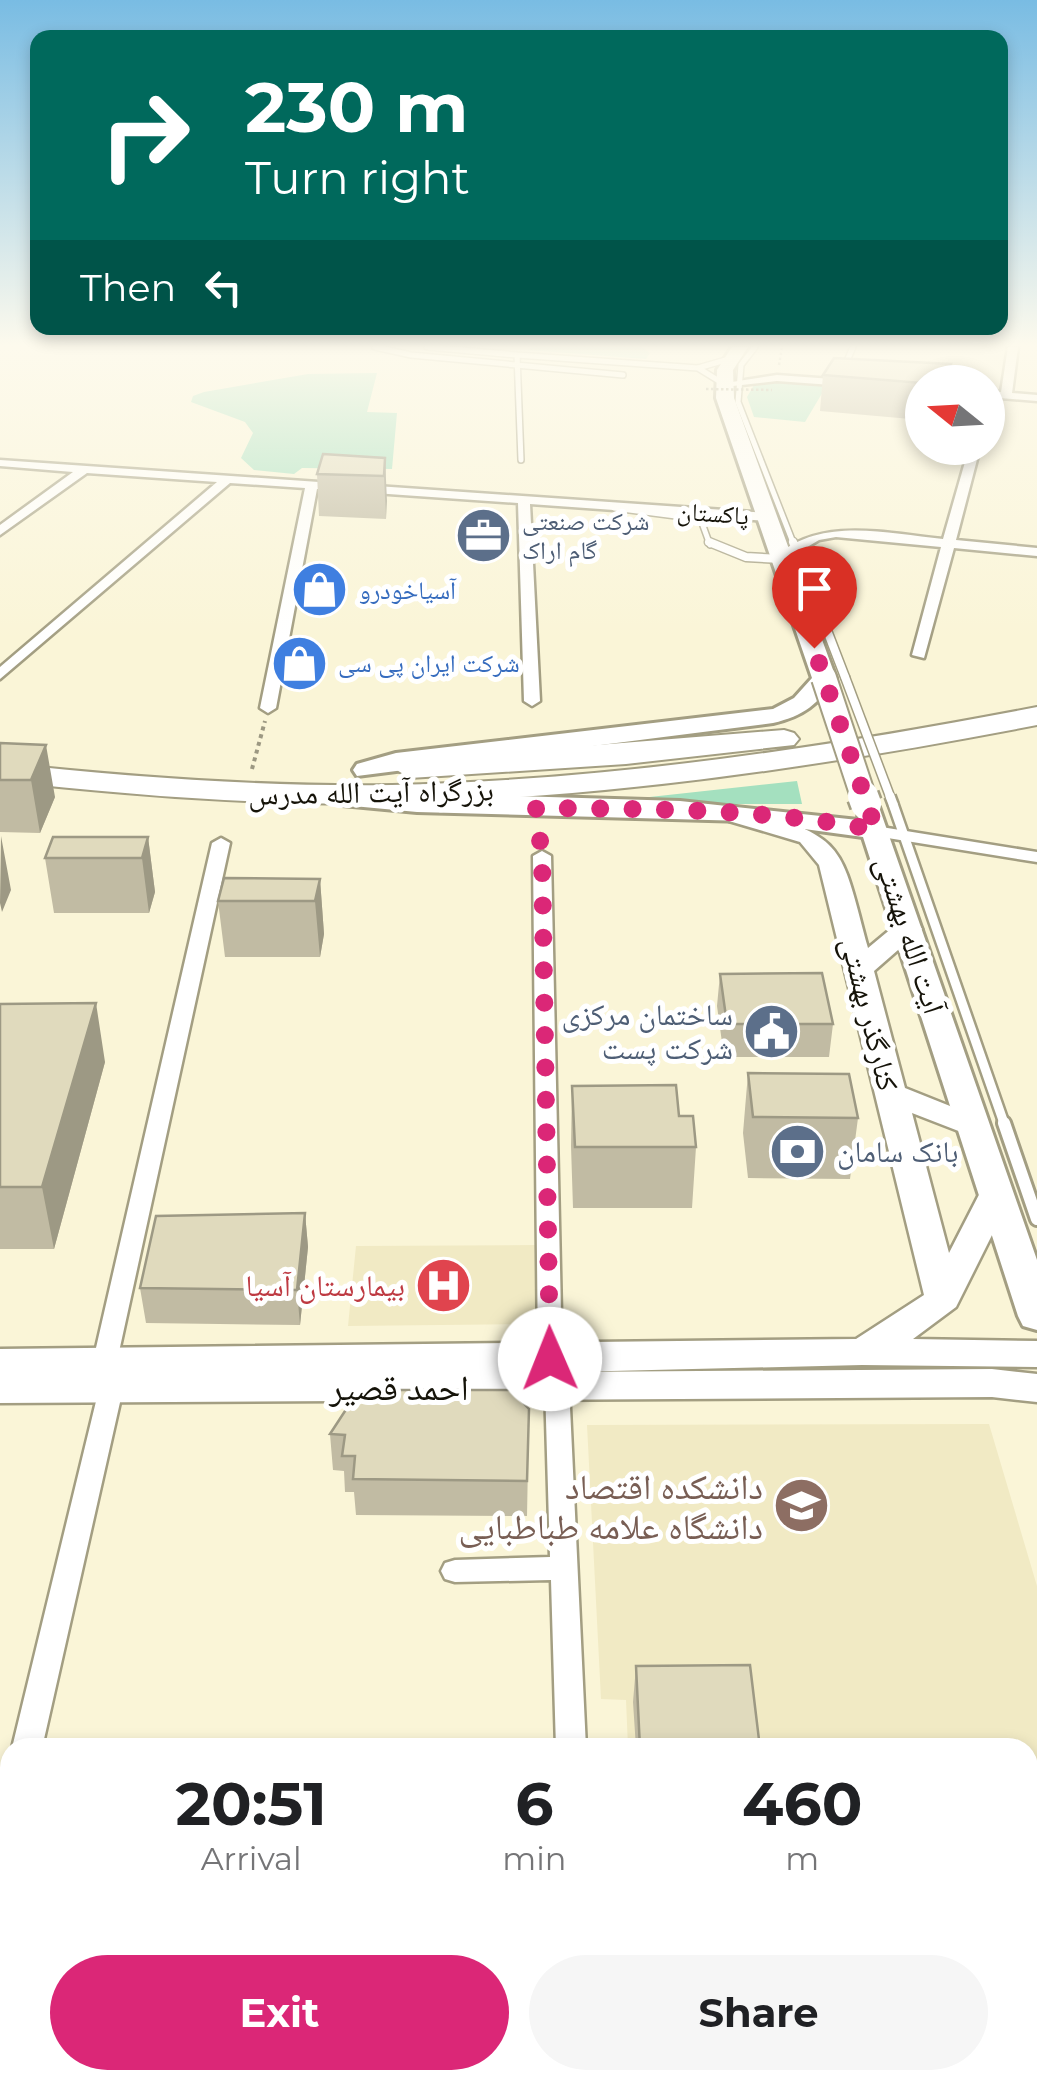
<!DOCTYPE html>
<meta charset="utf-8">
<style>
:root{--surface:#fff;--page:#f6f6f6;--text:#202124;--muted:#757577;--accent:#db2777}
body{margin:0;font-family:Montserrat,"Noto Naskh Arabic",sans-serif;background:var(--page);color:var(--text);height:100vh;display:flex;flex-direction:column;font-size:38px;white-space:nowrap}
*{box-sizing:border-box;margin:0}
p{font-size:32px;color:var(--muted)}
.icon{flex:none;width:55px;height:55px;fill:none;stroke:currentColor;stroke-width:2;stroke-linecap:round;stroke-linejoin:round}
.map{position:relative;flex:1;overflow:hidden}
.panel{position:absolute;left:0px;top:1738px;width:1038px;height:352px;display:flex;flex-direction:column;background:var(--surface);border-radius:30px 30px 0 0;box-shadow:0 5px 15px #0003}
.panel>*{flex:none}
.top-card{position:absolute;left:30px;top:30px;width:978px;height:305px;border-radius:20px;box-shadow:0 5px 15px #0003;background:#00695c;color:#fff;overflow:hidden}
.needle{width:65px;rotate:288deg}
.buttons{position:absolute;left:905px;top:365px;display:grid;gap:20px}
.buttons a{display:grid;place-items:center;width:100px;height:100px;border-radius:50%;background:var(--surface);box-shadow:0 5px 15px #0003;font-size:50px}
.pin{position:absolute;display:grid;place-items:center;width:85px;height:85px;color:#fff;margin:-102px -42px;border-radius:50% 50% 50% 0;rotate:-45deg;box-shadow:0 0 10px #0007}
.pin .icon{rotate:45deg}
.me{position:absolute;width:110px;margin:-55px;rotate:359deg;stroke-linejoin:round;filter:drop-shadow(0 0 8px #0008)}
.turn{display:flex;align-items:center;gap:35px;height:210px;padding:0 50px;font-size:45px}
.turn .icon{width:130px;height:130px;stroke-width:2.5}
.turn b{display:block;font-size:70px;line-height:85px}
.then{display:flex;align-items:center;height:95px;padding:0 50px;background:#0003;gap:20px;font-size:38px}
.eta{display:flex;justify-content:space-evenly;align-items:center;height:170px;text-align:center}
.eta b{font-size:60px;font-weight:700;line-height:70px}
.button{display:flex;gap:20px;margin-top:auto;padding:20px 50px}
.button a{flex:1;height:115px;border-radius:60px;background:var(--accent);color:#fff;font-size:40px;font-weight:700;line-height:115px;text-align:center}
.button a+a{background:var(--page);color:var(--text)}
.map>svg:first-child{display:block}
.built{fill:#f1eac4}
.green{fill:#a4e0bf}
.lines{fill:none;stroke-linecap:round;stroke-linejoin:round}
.lane-far3-casing{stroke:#a39e82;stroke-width:8}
.lane-far2-casing{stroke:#a39e82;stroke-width:11}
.lane-far1-casing{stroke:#a39e82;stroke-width:14}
.lane-casing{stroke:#a39e82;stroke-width:18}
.street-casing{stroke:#a39e82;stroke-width:5}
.secondary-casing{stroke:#a39e82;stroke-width:5}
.primary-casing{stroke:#a39e82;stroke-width:6}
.highway-casing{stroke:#a39e82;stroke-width:4}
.path-far1{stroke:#9c9882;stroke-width:2.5;stroke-dasharray:2.5 2.5;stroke-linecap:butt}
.path{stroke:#9c9882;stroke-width:4;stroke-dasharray:4 4;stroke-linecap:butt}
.lane-far3{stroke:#fff;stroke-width:5}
.lane-far2{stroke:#fff;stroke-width:8}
.lane-far1{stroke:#fff;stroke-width:9}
.lane{stroke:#fff;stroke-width:12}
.street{fill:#fff;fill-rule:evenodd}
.secondary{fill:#fff;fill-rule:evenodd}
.primary{fill:#fff;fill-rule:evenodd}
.highway{fill:#fff;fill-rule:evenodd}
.lane-bridge-far1-casing{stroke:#a39e82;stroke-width:11;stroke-linecap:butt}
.lane-bridge-casing{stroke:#a39e82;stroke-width:14;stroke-linecap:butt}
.primary-bridge-far1-casing{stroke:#a39e82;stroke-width:28;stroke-linecap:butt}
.primary-bridge-casing{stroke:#a39e82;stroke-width:35;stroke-linecap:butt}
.path-bridge{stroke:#9c9882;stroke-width:2.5;stroke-dasharray:2.5 2.5;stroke-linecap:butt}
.lane-bridge-far1{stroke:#fff;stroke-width:8}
.lane-bridge{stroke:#fff;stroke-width:9}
.primary-bridge-far1{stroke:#fff;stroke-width:24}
.primary-bridge{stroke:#fff;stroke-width:30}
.wall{fill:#c1bba3}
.shaded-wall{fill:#9d9984}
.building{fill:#e0dabd;stroke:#9d9984;stroke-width:2.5}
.route{stroke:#db2777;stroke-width:18;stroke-dasharray:0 32.4}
.labels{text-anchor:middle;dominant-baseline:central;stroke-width:10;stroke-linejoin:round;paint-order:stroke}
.far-street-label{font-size:25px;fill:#151309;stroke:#fff}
.far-service-label{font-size:25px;fill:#4e5e75;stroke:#fff;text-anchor:start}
.far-shop-label{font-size:25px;fill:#366cbe;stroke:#fff;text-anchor:start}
.street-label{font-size:30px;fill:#151309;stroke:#fff}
.service-label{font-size:30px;fill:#4e5e75;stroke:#fff;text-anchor:end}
.health-label{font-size:30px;fill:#be3a42;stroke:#fff;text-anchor:end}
.near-street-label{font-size:35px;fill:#151309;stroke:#fff}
.near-education-label{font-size:35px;fill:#785e54;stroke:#fff;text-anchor:end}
</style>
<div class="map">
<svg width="1037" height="2088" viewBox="0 0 1037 2088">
<rect width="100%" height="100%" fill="#faf5d7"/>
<path class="built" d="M536,1245L538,1324L348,1326L356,1246Z
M989,1424L1037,1586V1836H1028V1748L628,1747L626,1700L601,1699L587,1425Z"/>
<path class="green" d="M531,347H642L650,353L646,359L528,350Z
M377,373L367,412L397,413L392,469L302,468L294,474L254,470L241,458L253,433L245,422L191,402L193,396L204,392L308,374Z
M782,380L827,385L805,422L754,417L747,397L754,385Z
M797,781L802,804H600L604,802Z"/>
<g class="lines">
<defs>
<path id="lane-far3" d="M375,347L411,355L623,375
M427,347L517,355
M755,347L741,365L738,402L794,545
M698,368L724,384
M844,368L853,347
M521,460L517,355L698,368L729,359
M614,508L691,518L702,523L710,545"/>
<path id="lane-far2" d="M709,542L746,557L781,559
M793,542L845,677"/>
<path id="lane-far1" d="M893,804L1005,1126"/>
<path id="lane" d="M1004,1123L1037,1219"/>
<path id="street" d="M1008,347H1018L1012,393L1037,395V401L988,397V391L1001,392Z
M777,375L846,380L851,383L846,386L777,381L724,387L719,384Z
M969,448H980L956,540L1037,548V556L954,548L924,658L912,655L941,547L836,537L819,540L787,559L776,556C823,516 887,534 943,539Z
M0,460L768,513L774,517L768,521L530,504L540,701L532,706L524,701L518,503L317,489L276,708L268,713L260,708L305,488L230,483L0,679V667L217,482L87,473L0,535V525L73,472L0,466Z
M875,826L1037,852V862L869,835V827Z
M221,838L230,843L117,1361L114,1367L105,1370L96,1367L93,1361L212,843Z
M542,851L551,856L562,1359L559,1365L550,1368L541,1365L538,1359L533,856Z
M557,1377L566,1380L569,1386L586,1748H556L551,1580L455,1582L445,1579L441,1571L445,1563L455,1560L550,1557L545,1386L548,1380Z
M111,1380L120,1383L123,1389L42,1748H12L99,1389L102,1383Z
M10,1806V1874L0,1878V1809Z
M566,2080H600L601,2088H565Z"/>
<path id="secondary" d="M738,808C847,836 840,844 868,948L898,923H918L922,929L874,971L905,1088L985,1120L990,1127L974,1137L912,1113L949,1253L984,1185H1008L1013,1193L956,1307L913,1339L1037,1341V1367L862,1365L570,1372L992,1369L1037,1374V1402L992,1397L0,1403V1349L856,1339L924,1295L819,865L800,842L729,821L725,816L729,811Z"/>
<path id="primary" d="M732,347H748L733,370L734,398L836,678C818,704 804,716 773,723L357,776L353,770L357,764L396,753L773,709L794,698L812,678L716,398L717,370Z
M351,791L680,801L858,820L859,807H879L1037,1260V1330L1023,1326L1018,1316L863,837L745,821L417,812L342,805L338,799Z"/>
<path id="highway" d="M1037,707V725C824,766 610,798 392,803C261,806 131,795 0,781V763C131,777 261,787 392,785C610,780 824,748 1037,707Z
M784,730L794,733L799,739L794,745L626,764L410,778L395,769L410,760Z"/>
</defs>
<use href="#lane-far3" class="lane-far3-casing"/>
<use href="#lane-far2" class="lane-far2-casing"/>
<use href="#lane-far1" class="lane-far1-casing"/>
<use href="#lane" class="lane-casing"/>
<use href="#street" class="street-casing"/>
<use href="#secondary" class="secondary-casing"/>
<use href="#primary" class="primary-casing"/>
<use href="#highway" class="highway-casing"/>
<path class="path-far1" d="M779,365L782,347"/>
<path class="path" d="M252,769L265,721"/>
<use href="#lane-far3" class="lane-far3"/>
<use href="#lane-far2" class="lane-far2"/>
<use href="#lane-far1" class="lane-far1"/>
<use href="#lane" class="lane"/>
<use href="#street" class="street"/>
<use href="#secondary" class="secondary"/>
<use href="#primary" class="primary"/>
<use href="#highway" class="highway"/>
<defs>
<path id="lane-bridge-far1" d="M845,677L891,799"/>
<path id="lane-bridge" d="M890,796L893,804"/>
<path id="primary-bridge-far1" d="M824,678L864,799"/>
<path id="primary-bridge" d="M863,796L866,804"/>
</defs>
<use href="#lane-bridge-far1" class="lane-bridge-far1-casing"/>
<use href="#lane-bridge" class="lane-bridge-casing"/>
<use href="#primary-bridge-far1" class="primary-bridge-far1-casing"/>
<use href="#primary-bridge" class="primary-bridge-casing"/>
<path class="path-bridge" d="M706,389L772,390"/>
<use href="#lane-bridge-far1" class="lane-bridge-far1"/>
<use href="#lane-bridge" class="lane-bridge"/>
<use href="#primary-bridge-far1" class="primary-bridge-far1"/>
<use href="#primary-bridge" class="primary-bridge"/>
</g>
<path class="wall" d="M951,364L948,382H922V420L820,411L823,375Z
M385,458L386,519L319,516L317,474Z
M0,743L55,797L40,833L0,832Z
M148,837L155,892L149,913H54L45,858Z
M320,879L324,934L320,957H225L218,901Z
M720,974L833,1024L829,1057H724L717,1006Z
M0,1004L105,1062L54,1249H0Z
M748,1073L858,1118L850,1179L748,1178L743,1133Z
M572,1086L679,1116L696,1147L692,1208H573L571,1146Z
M305,1213L308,1247L300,1325L146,1323L140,1288Z
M529,1409L527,1516L356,1515L354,1492H345L344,1471L333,1470L330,1434Z
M636,1666L760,1748H636L633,1702Z
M1028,1794L1037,1887V1969H1028Z"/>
<path class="shaded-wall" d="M951,364L948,382H943Z
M385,458L387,501L386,519L384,476Z
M46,745L55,797L40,833L31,780Z
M1,836L11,890L2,912L0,903Z
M148,837L155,892L149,913L142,858Z
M320,879L324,934L320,957L315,901Z
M96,1003L105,1062L54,1249L42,1187Z
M305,1213L308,1247L300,1325L297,1290Z"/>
<path class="building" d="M834,358L951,364L943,382L922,383L823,375Z
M323,454L385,458L384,476L317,474Z
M0,743L46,745L31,780H0Z
M53,837H148L142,858H45Z
M224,878L320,879L315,901H218Z
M822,973L833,1024H727L720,974Z
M96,1003L42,1187H0V1004Z
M748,1073L849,1074L858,1118L753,1117Z
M676,1085L679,1116H693L696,1147H575L572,1086Z
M305,1213L297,1290L140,1288L156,1216Z
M378,1390H511L529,1409L527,1481L353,1479L355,1456H342L345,1435L330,1434L347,1408Z
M750,1665L760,1748H640L636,1666Z
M1028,1794H1037V1887H1028Z"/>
<linearGradient id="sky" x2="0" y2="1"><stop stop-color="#79bce3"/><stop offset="0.54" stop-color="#fdfaed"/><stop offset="1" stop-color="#fdfaed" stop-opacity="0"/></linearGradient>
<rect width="1037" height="639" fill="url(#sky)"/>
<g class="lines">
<path class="route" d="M550,1359L542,856L536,808C650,809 763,808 876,830L814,648"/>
</g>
<defs>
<symbol id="office-disc" viewBox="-11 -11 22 22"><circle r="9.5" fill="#5c6f8a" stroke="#fff"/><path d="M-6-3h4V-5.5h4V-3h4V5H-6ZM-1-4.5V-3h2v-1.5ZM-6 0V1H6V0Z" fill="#fff"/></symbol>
<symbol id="shop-disc" viewBox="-11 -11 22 22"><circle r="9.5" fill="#3f7fe0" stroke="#fff"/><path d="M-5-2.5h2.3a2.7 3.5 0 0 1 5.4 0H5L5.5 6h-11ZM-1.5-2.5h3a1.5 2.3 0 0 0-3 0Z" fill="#fff"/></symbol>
<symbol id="civic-disc" viewBox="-11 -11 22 22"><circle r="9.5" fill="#5c6f8a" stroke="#fff"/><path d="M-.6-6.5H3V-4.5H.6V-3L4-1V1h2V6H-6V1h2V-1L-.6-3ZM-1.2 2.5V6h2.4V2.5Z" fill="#fff"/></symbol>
<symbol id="bank-disc" viewBox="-11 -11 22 22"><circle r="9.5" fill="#5c6f8a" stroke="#fff"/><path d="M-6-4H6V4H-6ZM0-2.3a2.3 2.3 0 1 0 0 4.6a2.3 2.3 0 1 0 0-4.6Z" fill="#fff"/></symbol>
<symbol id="hospital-disc" viewBox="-11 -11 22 22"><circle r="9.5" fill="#e0444e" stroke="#fff"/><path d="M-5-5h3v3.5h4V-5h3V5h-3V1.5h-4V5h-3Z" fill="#fff"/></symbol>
<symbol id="university-disc" viewBox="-11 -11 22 22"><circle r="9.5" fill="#8d6e63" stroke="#fff"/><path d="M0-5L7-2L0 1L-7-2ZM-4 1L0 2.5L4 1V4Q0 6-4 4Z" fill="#fff"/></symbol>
</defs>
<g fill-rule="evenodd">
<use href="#office-disc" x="452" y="504" width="63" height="63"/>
<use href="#shop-disc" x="288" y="558" width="63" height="63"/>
<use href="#shop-disc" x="268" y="632" width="63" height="63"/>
<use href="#civic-disc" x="740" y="1000" width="63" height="63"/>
<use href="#bank-disc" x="766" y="1120" width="63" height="63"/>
<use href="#hospital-disc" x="412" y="1254" width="63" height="63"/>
<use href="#university-disc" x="770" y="1474" width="63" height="63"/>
</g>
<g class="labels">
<g class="far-street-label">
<text transform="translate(713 513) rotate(4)">پاکستان</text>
</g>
<g class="far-service-label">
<text x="522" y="521">شرکت صنعتی<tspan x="522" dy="29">گام اراک</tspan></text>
</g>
<g class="far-shop-label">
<text x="359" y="590">آسیاخودرو</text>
<text x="338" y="663">شرکت ایران پی سی</text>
</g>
<g class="street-label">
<text transform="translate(371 792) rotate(-1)">بزرگراه آیت الله مدرس</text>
<text transform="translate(910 935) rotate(72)">آیت الله بهشتی</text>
<text transform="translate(870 1014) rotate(76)">کنارگذر بهشتی</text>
</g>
<g class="service-label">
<text x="733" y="1014">ساختمان مرکزی<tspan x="733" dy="34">شرکت پست</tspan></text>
<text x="837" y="1151" text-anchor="start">بانک سامان</text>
</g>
<g class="health-label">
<text x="405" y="1285">بیمارستان آسیا</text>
</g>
<g class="near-street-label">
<text x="399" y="1387">احمد قصیر</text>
</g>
<g class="near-education-label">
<text x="763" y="1486">دانشکده اقتصاد<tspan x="763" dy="40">دانشگاه علامه طباطبایی</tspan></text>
</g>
</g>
</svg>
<div class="buttons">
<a><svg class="needle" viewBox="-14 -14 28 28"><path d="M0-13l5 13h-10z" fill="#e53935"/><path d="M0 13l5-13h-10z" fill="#757577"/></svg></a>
</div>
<div class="pin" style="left:814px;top:648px;background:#d93025"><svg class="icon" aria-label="arrive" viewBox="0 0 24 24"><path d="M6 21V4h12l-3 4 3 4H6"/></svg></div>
<svg class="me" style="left:550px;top:1359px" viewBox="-20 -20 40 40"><circle r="19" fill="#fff"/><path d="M0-13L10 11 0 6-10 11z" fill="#db2777"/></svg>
<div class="top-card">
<div class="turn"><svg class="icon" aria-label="right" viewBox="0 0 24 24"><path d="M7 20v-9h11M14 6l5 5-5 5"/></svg><div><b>230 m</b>Turn right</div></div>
<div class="then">Then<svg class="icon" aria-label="left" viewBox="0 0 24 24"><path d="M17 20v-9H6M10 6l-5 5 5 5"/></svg></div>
</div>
<section class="panel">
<div class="eta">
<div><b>20:51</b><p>Arrival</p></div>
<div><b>6</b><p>min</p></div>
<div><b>460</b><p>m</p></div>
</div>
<div class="button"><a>Exit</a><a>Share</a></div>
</section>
</div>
